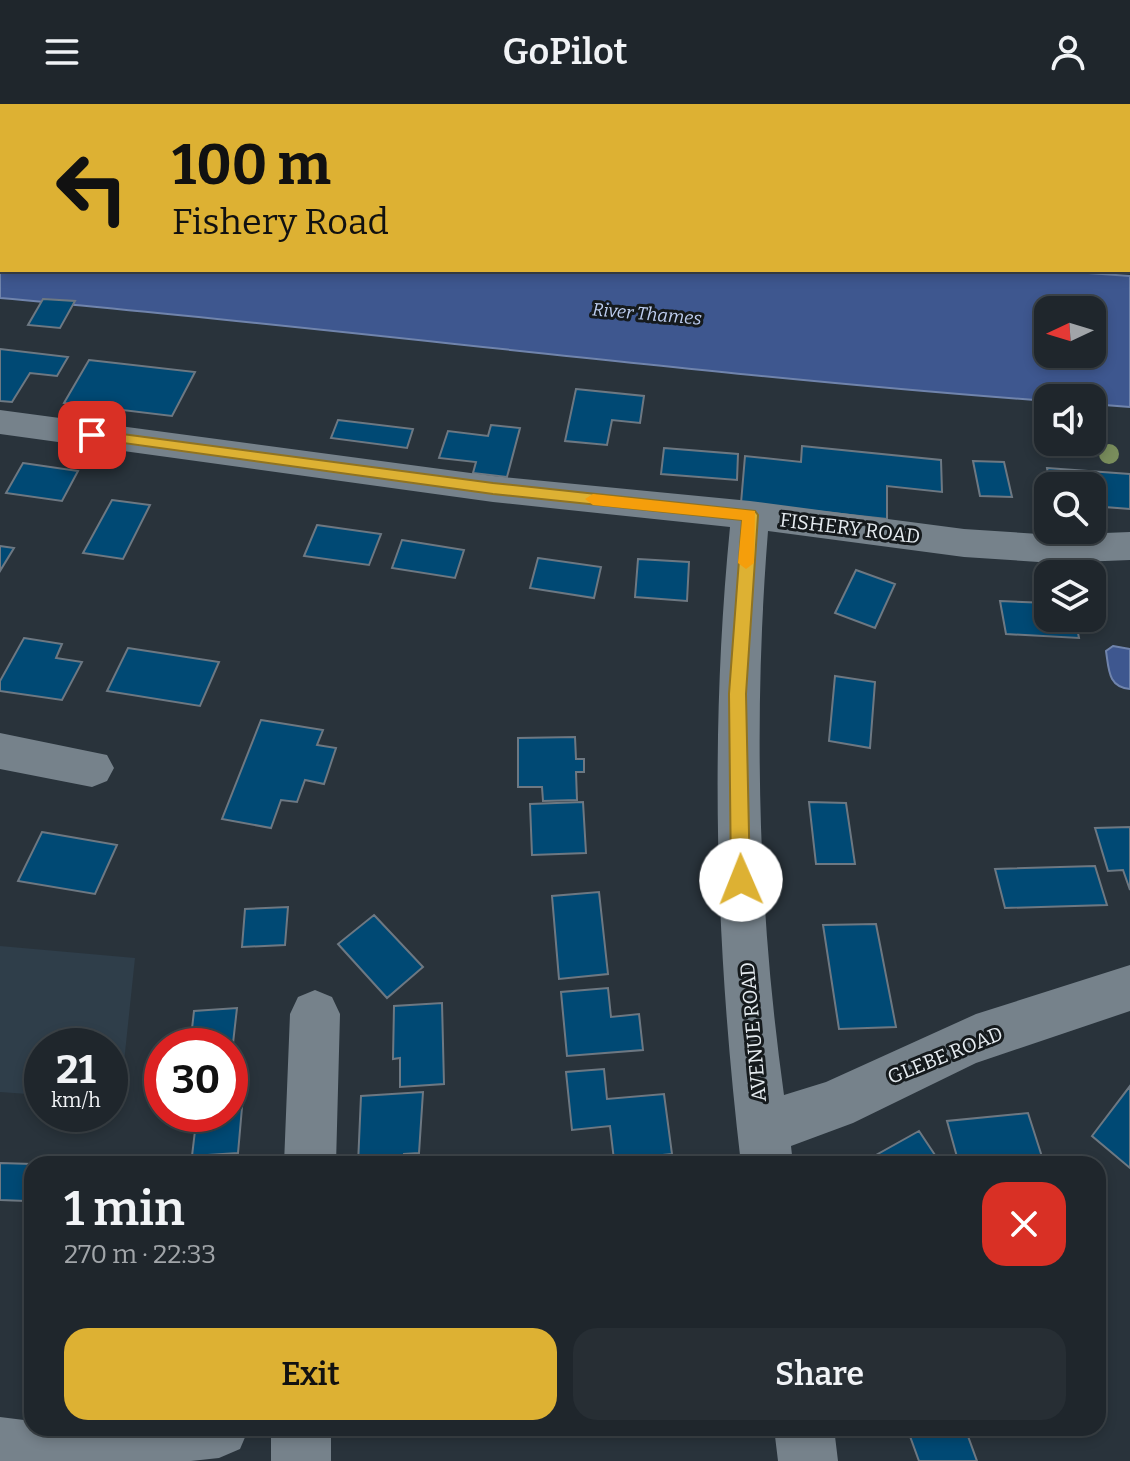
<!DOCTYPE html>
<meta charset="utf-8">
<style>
:root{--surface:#1f262c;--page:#272e34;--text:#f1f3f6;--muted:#a1a5a9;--line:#3c4348;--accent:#ddb133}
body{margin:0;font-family:Bitter,serif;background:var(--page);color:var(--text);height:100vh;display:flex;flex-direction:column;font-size:30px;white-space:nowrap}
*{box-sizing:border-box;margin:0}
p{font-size:26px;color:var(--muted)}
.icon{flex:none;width:44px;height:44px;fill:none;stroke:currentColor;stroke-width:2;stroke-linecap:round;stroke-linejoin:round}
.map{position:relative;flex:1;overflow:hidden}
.sheet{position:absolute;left:24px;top:1052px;width:1082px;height:280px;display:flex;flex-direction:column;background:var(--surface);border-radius:24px;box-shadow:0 4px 12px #0003,0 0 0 2px var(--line)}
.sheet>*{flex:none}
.hud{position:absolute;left:0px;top:0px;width:1130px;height:168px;box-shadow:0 4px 12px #0003,0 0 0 2px var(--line);background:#ddb133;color:#111;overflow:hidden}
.needle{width:52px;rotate:266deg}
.buttons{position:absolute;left:1034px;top:192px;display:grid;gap:16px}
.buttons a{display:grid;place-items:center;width:72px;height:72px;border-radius:16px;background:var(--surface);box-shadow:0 4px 12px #0003,0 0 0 2px var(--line);font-size:40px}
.speed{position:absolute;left:24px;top:924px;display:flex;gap:16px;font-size:40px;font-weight:700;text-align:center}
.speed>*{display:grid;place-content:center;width:104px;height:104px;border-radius:50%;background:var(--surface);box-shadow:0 4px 12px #0003,0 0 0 2px var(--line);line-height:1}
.speed small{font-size:20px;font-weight:400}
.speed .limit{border:12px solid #d22;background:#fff;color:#111}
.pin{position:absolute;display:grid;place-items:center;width:68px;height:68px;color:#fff;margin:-34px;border-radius:16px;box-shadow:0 4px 12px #0006}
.me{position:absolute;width:88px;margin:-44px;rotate:359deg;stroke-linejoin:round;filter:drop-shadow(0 0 6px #0008)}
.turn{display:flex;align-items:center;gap:28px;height:168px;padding:0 40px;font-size:36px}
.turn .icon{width:104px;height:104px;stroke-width:2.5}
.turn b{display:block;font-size:56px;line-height:68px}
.round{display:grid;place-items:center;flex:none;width:84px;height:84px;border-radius:24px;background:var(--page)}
.headline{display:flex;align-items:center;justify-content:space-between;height:136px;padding:0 40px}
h1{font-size:48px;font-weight:600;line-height:60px}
.primary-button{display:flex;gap:16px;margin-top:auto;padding:16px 40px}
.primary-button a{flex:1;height:92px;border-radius:24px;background:var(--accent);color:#111;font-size:32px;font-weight:600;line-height:92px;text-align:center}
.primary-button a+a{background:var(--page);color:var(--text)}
header{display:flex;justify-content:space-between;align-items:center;height:104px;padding:0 40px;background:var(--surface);font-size:36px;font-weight:600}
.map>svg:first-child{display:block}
.built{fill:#2f3e4a}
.water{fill:#3e578f;stroke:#7084ac;stroke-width:2;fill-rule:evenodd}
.building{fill:#004974;stroke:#6d7882;stroke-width:2}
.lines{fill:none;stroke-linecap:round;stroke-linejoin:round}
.minor{fill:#76828b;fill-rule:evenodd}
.tree{fill:#798d5c}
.route{fill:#ddb133;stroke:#907321;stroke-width:2}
.slow{fill:#f59e0b}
.labels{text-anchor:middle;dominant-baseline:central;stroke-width:6;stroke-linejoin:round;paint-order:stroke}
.far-water-label{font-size:18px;font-style:italic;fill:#becef0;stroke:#151a1d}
.street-label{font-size:20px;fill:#e6ecf1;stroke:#151a1d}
</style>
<header><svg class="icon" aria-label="menu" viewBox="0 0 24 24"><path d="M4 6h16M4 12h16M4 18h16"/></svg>GoPilot<svg class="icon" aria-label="person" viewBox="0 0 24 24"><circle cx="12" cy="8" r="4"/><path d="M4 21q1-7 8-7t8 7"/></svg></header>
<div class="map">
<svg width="1130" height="1357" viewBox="0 0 1130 1357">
<rect width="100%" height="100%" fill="#29333b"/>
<path class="built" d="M0,842L135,854L120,996L110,995V942H42V991L0,988Z"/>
<path class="water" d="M0,69L2,166H1046L1130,172V303L1092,300V294H1048V297C698,271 350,225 0,194ZM1048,206H1092V250H1048Z
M1113,542L1130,545V585C1108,583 1109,566 1106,547Z"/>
<path class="building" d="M43,195L75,197L60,224L28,221Z
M0,245L68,253L57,272L30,269L12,298L0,297Z
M89,256L195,268L172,312L64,299Z
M576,285L644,292L640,319L612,316L607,341L565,337Z
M338,316L413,325L407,344L331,334Z
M491,321L520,324L507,373L473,369L476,358L439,354L448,327L488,332Z
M802,342L941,356L942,388L887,382V415L741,399L745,352L801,358Z
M664,344L738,350L737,376L661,370Z
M973,357L1004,358L1012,393L980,392Z
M23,359L78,367L62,397L6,389Z
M1047,364L1130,370V405L1092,402V382H1050Z
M112,396L150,401L123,455L83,449Z
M317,421L381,430L369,461L304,452Z
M402,436L464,446L455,474L392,464Z
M0,442L14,444L0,467Z
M538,454L601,463L594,494L530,484Z
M638,455L689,458L687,497L635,493Z
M856,466L895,480L875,524L835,509Z
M1000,497L1048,499V514H1075L1079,534L1006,530Z
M24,534L62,540L56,554L82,558L62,596L0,587V577Z
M128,544L219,558L200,602L107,587Z
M835,572L875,578L870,644L829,637Z
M261,616L323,626L317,641L336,644L324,680L305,676L297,698L281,696L271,724L222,715Z
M575,633L576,655H584V668H576L577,696L543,697L542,683H518V634Z
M583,698L586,749L532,751L530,700Z
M809,698L846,699L855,760H816Z
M1130,723V786L1123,766L1108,767L1095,724Z
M42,728L117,741L95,790L18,777Z
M1095,762L1107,801L1005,804L995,765Z
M599,788L608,870L559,875L552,792Z
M288,803L285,841L242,843L245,805Z
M374,811L423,863L387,894L338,840Z
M876,820L896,923L839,925L823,821Z
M608,884L611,913L639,910L643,946L567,952L561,888Z
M442,899L444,980L400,983V954L393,955L394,902Z
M237,904L231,957L230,942H190L194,907Z
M604,965L607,995L664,990L672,1050L614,1056L610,1022L572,1026L566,968Z
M1130,982V1064L1092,1032Z
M423,988L419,1049L404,1050L403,1060H358L361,992Z
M243,992L238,1049L192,1052L197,1010H230V993Z
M1028,1009L1044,1059L959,1060L947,1017Z
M919,1027L941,1060H860Z
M0,1059L32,1060L26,1097L0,1096Z
M611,1324H672L612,1331Z
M907,1324H965L977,1357H919Z"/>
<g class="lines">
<path class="minor" d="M0,29H2V47H0Z
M0,306L493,372L750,397L964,425L1054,431L1130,428V456L1054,459L964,453L768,427C753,615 758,805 784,991L826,978L976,910L1130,861V907L976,959L853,1019L791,1042L793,1060H741C716,848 709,636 730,423L493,398L0,330Z
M0,629L107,651L114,664L107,677L92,683L0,665Z
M315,886L332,893L340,910L336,1060H284L290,910L298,893Z
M0,1313L32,1317V1324H249L240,1345L219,1354L191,1357H0Z
M271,1324H331V1357H271Z
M774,1324H834L838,1357H778Z"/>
</g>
<circle class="tree" cx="1109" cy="350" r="10"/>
<path class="route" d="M92,326L493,379L755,407L758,411L746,590L750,776L748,783L741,785L734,783L731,776L729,590L742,416L493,390L87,334V327Z"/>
<path class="slow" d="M593,390L755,407L754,459L746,465L738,459L742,416L593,401L585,395Z"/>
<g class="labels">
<g class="far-water-label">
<text transform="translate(647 210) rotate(5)">River Thames</text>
</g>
<g class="street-label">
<text transform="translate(850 424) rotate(7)">FISHERY ROAD</text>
<text transform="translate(753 928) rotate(-95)">AVENUE ROAD</text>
<text transform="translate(945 951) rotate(-22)">GLEBE ROAD</text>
</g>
</g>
</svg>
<div class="buttons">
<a><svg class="needle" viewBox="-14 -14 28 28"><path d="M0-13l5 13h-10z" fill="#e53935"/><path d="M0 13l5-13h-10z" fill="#a1a5a9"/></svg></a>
<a><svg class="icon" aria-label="sound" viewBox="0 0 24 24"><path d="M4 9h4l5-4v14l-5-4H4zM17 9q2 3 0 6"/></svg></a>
<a><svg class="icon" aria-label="search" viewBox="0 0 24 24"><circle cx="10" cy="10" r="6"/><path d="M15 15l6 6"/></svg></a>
<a><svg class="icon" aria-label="layers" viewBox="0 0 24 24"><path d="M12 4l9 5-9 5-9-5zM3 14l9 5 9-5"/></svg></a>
</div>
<div class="speed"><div>21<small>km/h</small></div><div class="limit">30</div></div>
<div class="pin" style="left:92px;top:331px;background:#d93025"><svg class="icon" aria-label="arrive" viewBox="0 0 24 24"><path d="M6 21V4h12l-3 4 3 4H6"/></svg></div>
<svg class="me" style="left:741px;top:776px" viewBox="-20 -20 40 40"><circle r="19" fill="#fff"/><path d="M0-13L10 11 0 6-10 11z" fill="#ddb133"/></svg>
<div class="hud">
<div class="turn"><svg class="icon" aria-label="left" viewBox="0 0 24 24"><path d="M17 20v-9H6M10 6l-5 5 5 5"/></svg><div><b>100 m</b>Fishery Road</div></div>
</div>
<section class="sheet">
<div class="headline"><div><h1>1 min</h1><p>270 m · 22:33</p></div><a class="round" style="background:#d93025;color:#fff"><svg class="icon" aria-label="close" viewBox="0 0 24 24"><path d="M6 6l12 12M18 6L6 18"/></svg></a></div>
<div class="primary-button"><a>Exit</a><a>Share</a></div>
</section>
</div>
